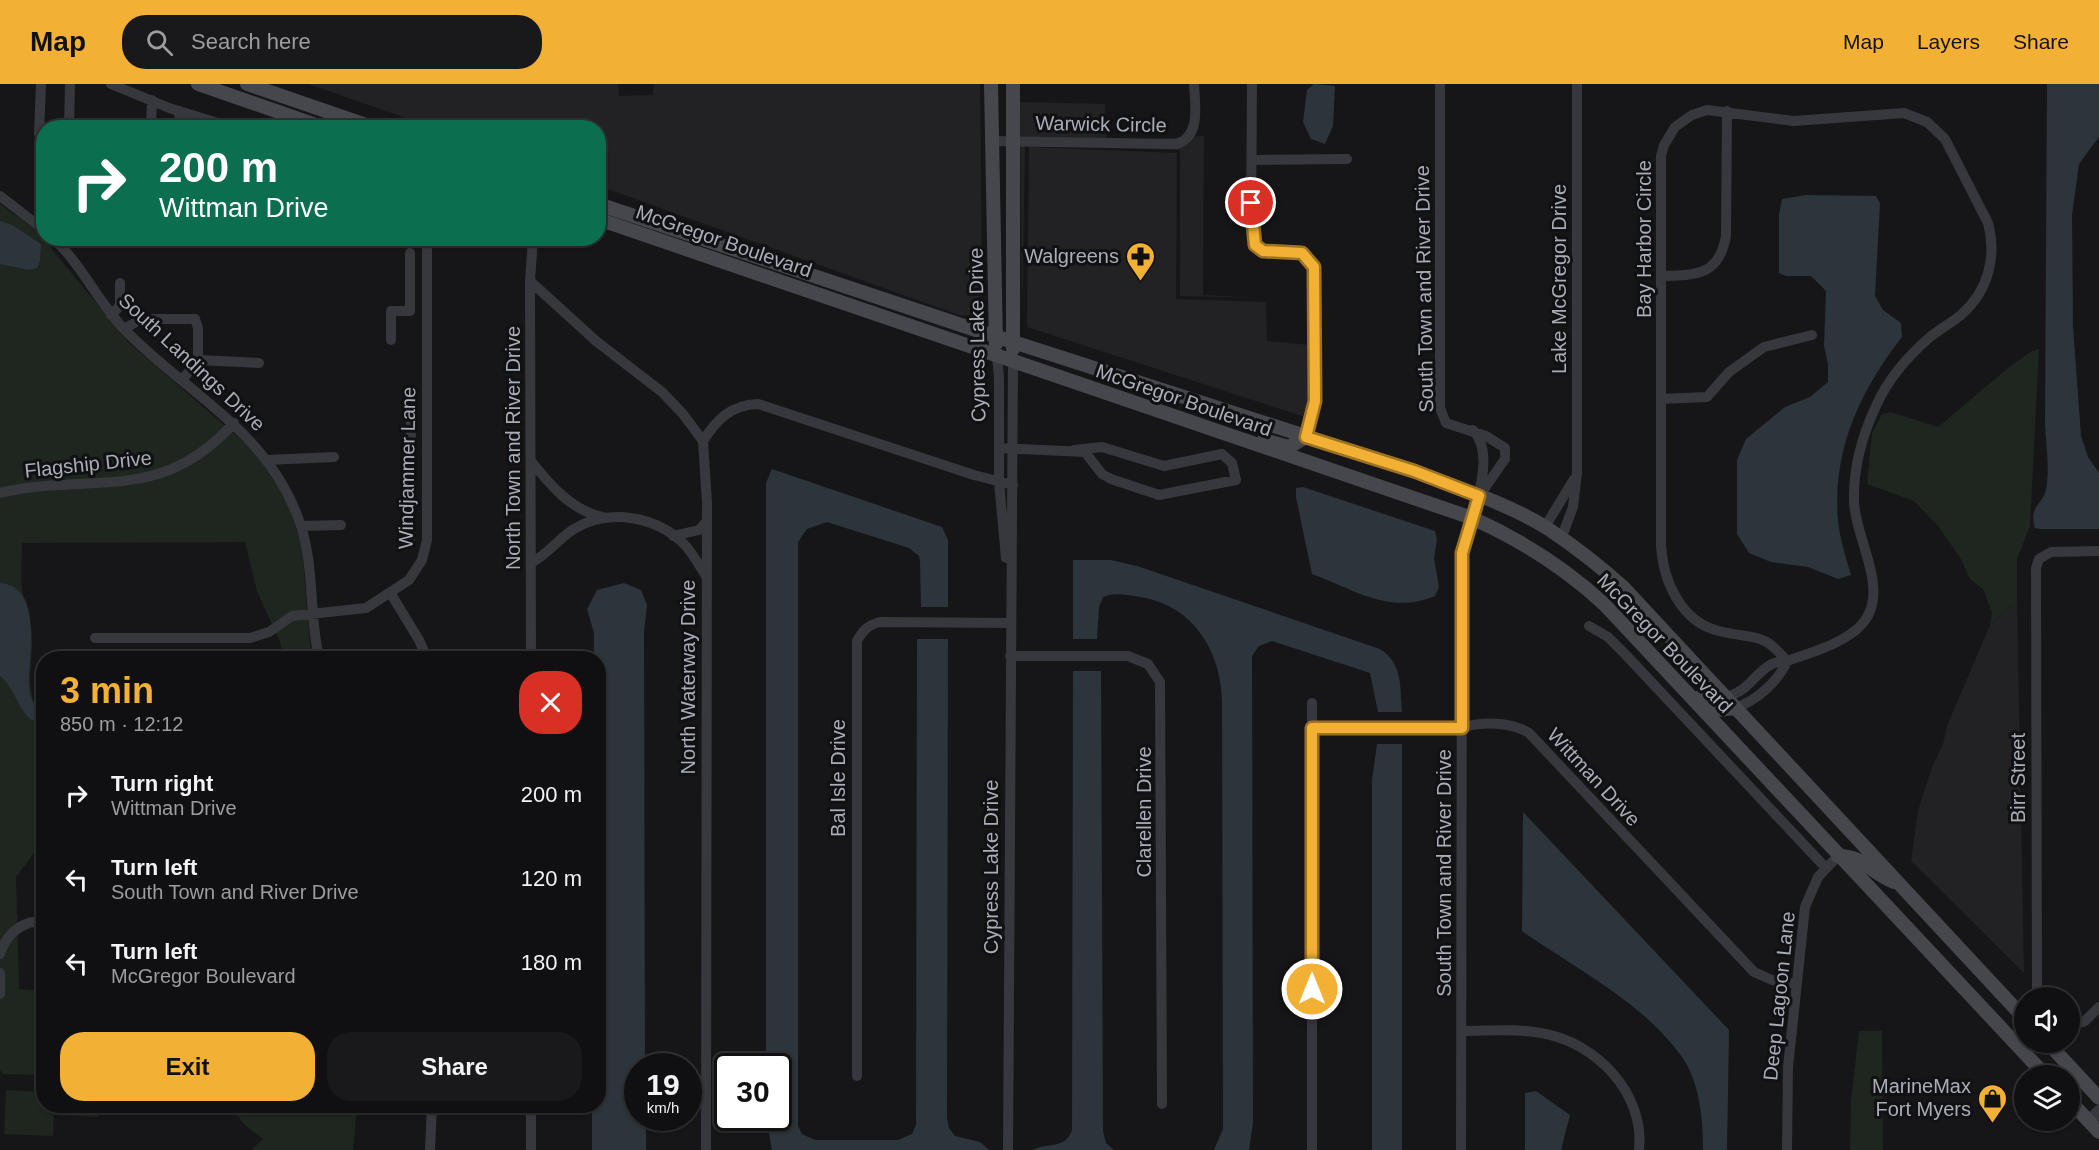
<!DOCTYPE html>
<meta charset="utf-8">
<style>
:root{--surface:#101012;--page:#19191b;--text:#f1f3f6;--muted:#9c9d9f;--line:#303032;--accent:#f2b134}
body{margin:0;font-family:Arial,sans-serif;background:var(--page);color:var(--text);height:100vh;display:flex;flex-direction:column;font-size:22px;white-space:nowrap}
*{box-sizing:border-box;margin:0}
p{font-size:20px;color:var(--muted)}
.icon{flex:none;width:33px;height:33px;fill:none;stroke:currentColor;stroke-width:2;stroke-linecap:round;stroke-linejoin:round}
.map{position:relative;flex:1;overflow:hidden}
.side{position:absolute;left:36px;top:567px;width:570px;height:462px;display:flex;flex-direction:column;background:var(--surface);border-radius:24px;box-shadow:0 2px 4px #0004,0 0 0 2px var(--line)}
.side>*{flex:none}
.banner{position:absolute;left:36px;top:36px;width:570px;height:126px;border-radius:24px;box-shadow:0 2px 4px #0004,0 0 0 2px var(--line);background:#0b6e4f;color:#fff;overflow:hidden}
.tools{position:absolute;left:2014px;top:903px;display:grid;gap:12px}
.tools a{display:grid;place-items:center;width:66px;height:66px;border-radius:50%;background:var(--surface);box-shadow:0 2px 4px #0004,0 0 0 2px var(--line);font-size:30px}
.speed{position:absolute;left:624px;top:969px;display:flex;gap:12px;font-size:30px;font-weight:700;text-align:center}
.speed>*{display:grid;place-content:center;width:78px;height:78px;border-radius:50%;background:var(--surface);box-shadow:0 2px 4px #0004,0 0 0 2px var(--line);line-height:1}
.speed small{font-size:15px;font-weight:400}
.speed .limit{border:3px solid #111;border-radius:9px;background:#fff;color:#111}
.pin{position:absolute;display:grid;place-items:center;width:51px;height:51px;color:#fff;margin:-26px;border:3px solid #fff;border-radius:50%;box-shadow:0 2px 6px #0007}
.me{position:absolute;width:66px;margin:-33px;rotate:0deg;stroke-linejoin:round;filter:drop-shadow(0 0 4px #0008)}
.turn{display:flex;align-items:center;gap:21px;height:126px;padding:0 24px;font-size:27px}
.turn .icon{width:78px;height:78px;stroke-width:2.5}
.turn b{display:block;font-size:42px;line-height:51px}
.round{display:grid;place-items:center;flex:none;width:63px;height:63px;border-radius:24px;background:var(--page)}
.summary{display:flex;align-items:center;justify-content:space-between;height:102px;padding:0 24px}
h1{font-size:36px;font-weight:600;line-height:45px;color:var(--accent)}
.cta{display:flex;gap:12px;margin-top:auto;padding:12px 24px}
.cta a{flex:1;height:69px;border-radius:24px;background:var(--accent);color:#111;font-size:24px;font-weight:600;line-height:69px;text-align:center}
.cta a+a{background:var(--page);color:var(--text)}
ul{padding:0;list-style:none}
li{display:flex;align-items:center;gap:18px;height:84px;padding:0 24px}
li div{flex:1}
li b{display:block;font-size:22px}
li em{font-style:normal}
header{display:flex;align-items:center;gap:36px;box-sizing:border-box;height:84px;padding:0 30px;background:var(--accent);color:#111}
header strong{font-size:28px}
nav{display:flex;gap:33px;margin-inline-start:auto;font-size:21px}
.search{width:420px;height:54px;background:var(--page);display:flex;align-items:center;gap:15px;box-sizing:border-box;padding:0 21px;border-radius:24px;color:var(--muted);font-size:22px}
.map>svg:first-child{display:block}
.built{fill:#222225}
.green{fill:#1e261f}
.water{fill:#2c353c}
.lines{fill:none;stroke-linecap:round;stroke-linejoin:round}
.minor{stroke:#37383d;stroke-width:10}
.tertiary{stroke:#37383d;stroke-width:12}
.secondary{stroke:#45474d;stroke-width:14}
.route-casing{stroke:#9d7322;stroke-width:15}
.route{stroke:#f2b134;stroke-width:10}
.labels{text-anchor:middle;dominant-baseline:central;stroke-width:6;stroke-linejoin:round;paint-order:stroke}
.street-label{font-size:20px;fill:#a8adb8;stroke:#111113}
.poi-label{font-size:20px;fill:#a8adb8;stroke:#111113;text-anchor:end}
</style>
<header>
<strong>Map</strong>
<div class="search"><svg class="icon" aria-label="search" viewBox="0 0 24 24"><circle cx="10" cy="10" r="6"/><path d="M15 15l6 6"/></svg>Search here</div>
<nav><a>Map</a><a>Layers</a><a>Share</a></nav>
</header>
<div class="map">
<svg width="2099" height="1066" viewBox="0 0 2099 1066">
<rect width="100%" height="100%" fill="#161618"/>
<path class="built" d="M308,0H618L619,12L653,11L654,0H980L982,194L978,227L970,232L959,231L599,102L598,44L432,43Z
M1020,18L1105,20L1106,58L1204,52L1203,211L1265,214L1180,212V66L1025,62L1022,239Z
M1029,63L1177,69L1176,215L1266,218L1267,257L1309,261L1308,313L1305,333L1027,243Z
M2017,516L2024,889L1911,777L1918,727L1932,683L1943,660L1947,642L1990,541Z"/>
<path class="green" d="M0,120L37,147L129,259L252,365L277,401L291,428L302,464L310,560L315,574H282L281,560L257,507L245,458L22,459C22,476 20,495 23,511C26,525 32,538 32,553C33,581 24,605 40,631H43L44,756L16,793L19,905L43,907V991L2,990L0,985Z
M2039,265L2030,442L2017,475V516L1990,541L1992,529L1983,505L1970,495L1961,475L1938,442L1914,417L1867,400L1872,349L1882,330L1891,328L1938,343C1956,330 2024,266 2039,265Z
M1859,947H1882L1883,1066H1850L1851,1017Z
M6,1006L43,1008L44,1022H99L98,1033L54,1031L53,1052L4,1050Z
M229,1022H357L353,1066H251L263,1055L245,1041Z"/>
<path class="water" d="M1314,0L1335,2L1333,42L1325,60L1311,55L1303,38L1307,6Z
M2047,0H2099V53L2079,80L2072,131L2073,242L2081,352L2088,373L2099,389V445H2040L2035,444C2028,423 2042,421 2046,406C2050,385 2046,361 2045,340Z
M1806,111L1876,112L1880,119L1875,212L1883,226L1901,239L1902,253C1860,307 1832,366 1838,437C1840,455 1846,474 1851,491L1838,495L1808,483L1771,478L1749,469L1737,450V376L1746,355L1785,323L1810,313L1828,298V280L1824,262L1826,207L1811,192H1786L1779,189V130L1782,115Z
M0,137L12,141L41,160L40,177L37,184L29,186L0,180Z
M772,385L942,443L948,456V523H921L920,478L919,472L909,464L827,438L807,445L798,458V1042L802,1050L815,1056H898L912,1050L916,1041L917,555H948L947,1034L949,1044L955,1052L980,1058L989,1066H772L766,1034H778V982H766V399Z
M1303,403L1435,447L1437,456L1434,474L1439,503L1435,512C1390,531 1355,506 1312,490L1296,413V404Z
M1073,476H1111L1137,482L1380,565C1403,579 1400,604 1402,628H1378L1370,589L1272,557L1259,562L1252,572L1253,1039L1249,1066H1214L1223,1045L1222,617C1221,567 1193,521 1140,513C1128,511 1115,508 1103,513L1099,523L1097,555H1073Z
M0,499C44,502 28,573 29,600C29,612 34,621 40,631H43V639C19,639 18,605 0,592Z
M624,499L641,506L647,521L644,548L645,982H638V1034H646V1066H592V1022H598V574H594V549L587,525L597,506Z
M1073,587H1101L1103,1047L1106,1059L1114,1066H1032C1048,1058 1065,1066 1072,1046Z
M1377,660H1402V1066H1372V696Z
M1523,728L1729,946L1727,1066H1703C1703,1035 1700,999 1682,973C1643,918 1576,885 1522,847Z
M1536,1007L1570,1031L1561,1066H1525V1009Z"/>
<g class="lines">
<path class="minor" d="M41,0L39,50L44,55
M111,0L169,24L234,44
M1252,0L1251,140L1255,161L1263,167L1302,169L1314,183L1315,317L1306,353
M1440,0V324L1446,339L1486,352L1505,364V375L1480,411
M69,44L70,0
M151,44L152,16
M179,44L180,27
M992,57L1177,60C1201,52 1195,21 1194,0
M1252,76L1347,75
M0,112L44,146
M53,154C81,180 97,216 123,244C184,308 263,343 297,431C316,478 308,527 319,574
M1661,192C1696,191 1719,192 1726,152L1727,27
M530,197L596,257L662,308L683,330L703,357L707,419L706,1066
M111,231L120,222V199
M124,245L141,235H195L198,244V276L183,295
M391,256V227H410V169
M997,271L999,294V398L1006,474
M198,276L259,279
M1661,315L1707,313L1729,288L1764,263L1812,251
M703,357C717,335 731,321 758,320L974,391L1013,401
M999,364L1085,368L1102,390L1111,395L1159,411L1236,396L1232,379L1222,370L1164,382L1102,363L1074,366
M267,376L334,373
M531,377C550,401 571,426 602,433
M0,409C95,387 158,422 234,339
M301,442L341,441
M1545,443L1574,395
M673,452L699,446L706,438
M1561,455L1573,423L1577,389V0
M410,458L411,321
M531,479C548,470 558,455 574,445C609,424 657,432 685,461C693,470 699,481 706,492
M391,510L419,556L427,574
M1589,542L1608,553L1625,570L1825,783
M95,554H250L269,548L292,532L366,524L409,496L422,476L427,456V154
M1010,572H1128L1148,580L1160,598L1162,1020
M531,574L530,197L533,154
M1725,613C1749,608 1754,589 1772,580C1777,577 1784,578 1790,576C1811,569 1834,562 1852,549C1898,517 1856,461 1854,418C1853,385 1862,352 1876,322C1888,295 1907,273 1929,254C1939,245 1952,239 1962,230C1988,207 1997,173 1988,139L1945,55L1927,38L1904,29L1794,37L1707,26L1692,31L1675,43L1664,61L1661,72V461C1663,497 1681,538 1719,547C1754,556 1761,546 1787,577
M1735,624C1756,617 1778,598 1787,577
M1312,644H1462C1481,637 1512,638 1529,649L1754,888L1772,896L1796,900
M0,870C7,849 21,837 44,837
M0,889V910
M2037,914L2036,484L2039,475L2051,468L2099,467
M2070,942L2085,937L2099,923
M1462,947C1488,947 1515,944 1541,949C1596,958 1645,1009 1639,1066
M857,992V557C863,546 868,541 880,538L1010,539
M430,1066L432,1022
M531,1066V1022
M1008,1066L1013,276
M1312,1066V619
M1461,1066L1462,480C1464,445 1501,375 1473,346
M1787,1066L1788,983L1805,823L1818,793L1838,772"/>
<path class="tertiary" d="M2089,1037L2099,1027"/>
<path class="secondary" d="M198,0L325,44
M247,0L375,44
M991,0L996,260
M1013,0V265
M598,120L976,246L1414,387C1458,404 1507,419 1547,444C1574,462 1600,482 1624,504L2025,935
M598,135L1472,434C1521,456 1564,483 1604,520L2046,992
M1264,356L1289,363L1306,353
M1700,613L1717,626L1735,624
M1838,772C1865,772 1870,789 1894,798
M2047,958L2099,1014
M2070,1017L2099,1048"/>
</g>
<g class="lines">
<defs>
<path id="route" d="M1251,119L1255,161L1263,167L1302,169L1314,183L1315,317L1306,353L1414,387L1479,412L1462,469V644H1312V905"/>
</defs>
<use href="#route" class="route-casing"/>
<use href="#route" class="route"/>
</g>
<defs>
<symbol id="pharmacy-pin" viewBox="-11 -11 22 30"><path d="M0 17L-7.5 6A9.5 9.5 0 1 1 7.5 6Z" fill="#f2b134" stroke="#111113"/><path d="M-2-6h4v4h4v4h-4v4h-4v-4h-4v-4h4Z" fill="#111"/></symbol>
<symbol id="shop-pin" viewBox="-11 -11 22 30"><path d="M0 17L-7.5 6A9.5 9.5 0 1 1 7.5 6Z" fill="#f2b134" stroke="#111113"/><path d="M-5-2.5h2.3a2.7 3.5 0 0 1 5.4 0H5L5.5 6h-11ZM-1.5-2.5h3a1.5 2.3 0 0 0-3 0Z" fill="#111"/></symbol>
</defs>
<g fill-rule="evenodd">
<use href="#pharmacy-pin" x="1124" y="156" width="33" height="45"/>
<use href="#shop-pin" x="1976" y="998" width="33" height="45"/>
</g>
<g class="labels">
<g class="street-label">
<text transform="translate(1101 40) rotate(1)">Warwick Circle</text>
<text transform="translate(1644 155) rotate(-90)">Bay Harbor Circle</text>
<text transform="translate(724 157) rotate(19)">McGregor Boulevard</text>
<text transform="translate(1559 195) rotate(-90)">Lake McGregor Drive</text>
<text transform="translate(1424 205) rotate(-91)">South Town and River Drive</text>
<text transform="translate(977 251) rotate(-91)">Cypress Lake Drive</text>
<text transform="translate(192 278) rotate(43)">South Landings Drive</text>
<text transform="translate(1184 316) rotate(19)">McGregor Boulevard</text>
<text transform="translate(513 364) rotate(-90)">North Town and River Drive</text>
<text transform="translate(88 380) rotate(-6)">Flagship Drive</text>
<text transform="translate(407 384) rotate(-89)">Windjammer Lane</text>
<text transform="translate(1665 559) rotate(46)">McGregor Boulevard</text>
<text transform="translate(688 593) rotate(-90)">North Waterway Drive</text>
<text transform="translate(1594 693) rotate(47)">Wittman Drive</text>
<text transform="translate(838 694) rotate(-90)">Bal Isle Drive</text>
<text transform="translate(2018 694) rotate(-90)">Birr Street</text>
<text transform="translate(1144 728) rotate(-90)">Clarellen Drive</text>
<text transform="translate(991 783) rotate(-90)">Cypress Lake Drive</text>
<text transform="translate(1444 789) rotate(-90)">South Town and River Drive</text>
<text transform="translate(1779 912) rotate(-84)">Deep Lagoon Lane</text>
</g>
<g class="poi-label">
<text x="1119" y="172">Walgreens</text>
<text x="1971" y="1002">MarineMax<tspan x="1971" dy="23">Fort Myers</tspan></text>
</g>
</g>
</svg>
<div class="tools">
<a><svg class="icon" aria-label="sound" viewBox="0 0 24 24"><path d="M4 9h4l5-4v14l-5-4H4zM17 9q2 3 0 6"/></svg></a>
<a><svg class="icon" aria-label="layers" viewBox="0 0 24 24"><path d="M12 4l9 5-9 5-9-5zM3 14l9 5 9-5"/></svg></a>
</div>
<div class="speed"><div>19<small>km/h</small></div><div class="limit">30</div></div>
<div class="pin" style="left:1251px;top:119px;background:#d93025"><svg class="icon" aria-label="arrive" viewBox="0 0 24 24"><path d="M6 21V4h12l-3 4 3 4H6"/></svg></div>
<svg class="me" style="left:1312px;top:905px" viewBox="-20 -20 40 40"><circle r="17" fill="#f2b134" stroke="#fff" stroke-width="3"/><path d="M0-11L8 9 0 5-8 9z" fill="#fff"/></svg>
<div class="banner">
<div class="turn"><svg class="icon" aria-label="right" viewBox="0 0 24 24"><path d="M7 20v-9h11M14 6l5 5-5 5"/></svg><div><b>200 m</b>Wittman Drive</div></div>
</div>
<section class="side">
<div class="summary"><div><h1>3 min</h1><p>850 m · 12:12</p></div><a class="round" style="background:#d93025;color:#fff"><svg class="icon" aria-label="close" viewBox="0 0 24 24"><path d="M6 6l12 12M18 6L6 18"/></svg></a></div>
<ul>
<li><svg class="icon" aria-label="right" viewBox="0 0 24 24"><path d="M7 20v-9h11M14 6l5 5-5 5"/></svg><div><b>Turn right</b><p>Wittman Drive</p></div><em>200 m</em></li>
<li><svg class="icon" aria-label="left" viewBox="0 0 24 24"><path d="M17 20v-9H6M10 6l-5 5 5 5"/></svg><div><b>Turn left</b><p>South Town and River Drive</p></div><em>120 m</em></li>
<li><svg class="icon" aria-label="left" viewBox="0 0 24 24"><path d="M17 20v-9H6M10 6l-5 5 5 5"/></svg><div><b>Turn left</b><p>McGregor Boulevard</p></div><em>180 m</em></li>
</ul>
<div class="cta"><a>Exit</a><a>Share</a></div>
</section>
</div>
